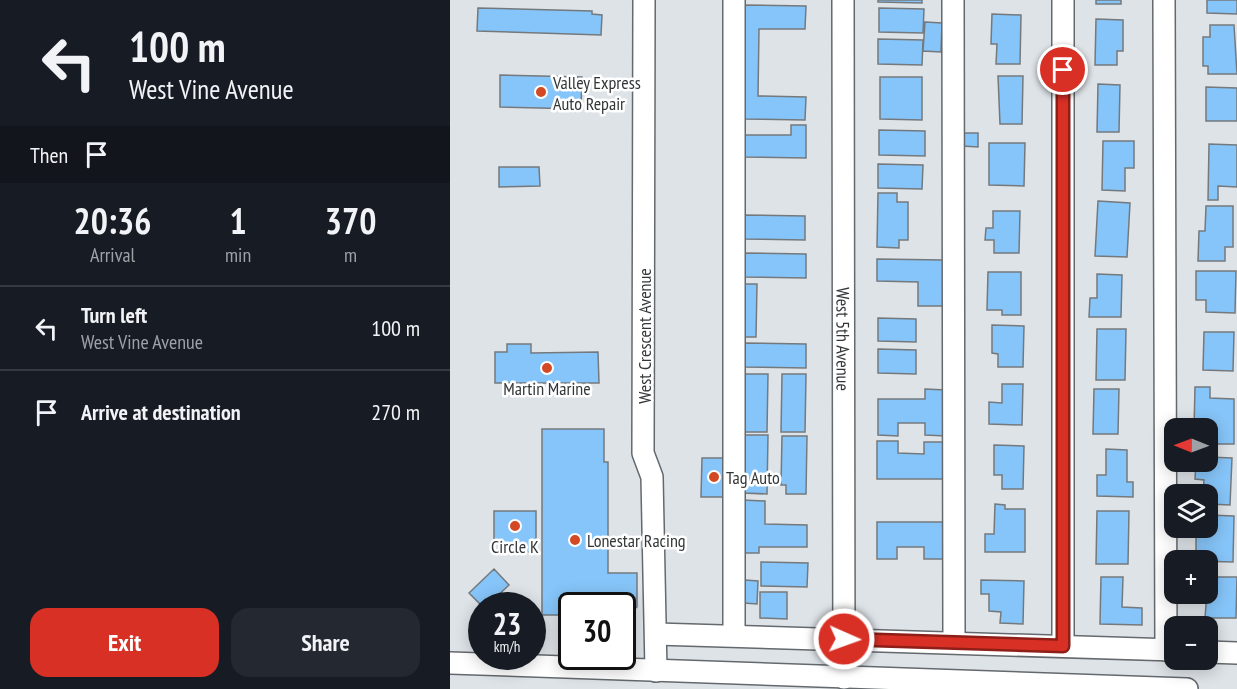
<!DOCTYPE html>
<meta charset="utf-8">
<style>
:root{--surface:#171b24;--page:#242831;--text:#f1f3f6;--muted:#9ea1a6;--line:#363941;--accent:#d93025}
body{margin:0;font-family:"PT Sans Narrow",sans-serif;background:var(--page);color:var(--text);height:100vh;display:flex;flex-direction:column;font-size:22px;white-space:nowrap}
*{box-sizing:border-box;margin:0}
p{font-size:20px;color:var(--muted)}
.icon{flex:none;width:33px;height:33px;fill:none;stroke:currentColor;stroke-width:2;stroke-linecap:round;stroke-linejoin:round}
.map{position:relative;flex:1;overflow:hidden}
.side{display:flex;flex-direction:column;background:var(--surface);width:450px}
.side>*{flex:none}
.top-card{background:#171b24;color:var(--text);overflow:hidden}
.needle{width:39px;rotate:271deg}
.tools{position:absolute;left:714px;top:418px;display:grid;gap:12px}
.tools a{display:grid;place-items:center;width:54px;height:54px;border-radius:12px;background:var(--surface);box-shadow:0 3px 15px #0003;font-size:30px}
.speed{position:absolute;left:18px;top:592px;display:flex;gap:12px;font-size:30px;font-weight:700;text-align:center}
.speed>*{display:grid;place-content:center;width:78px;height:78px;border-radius:50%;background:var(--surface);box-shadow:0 3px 15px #0003;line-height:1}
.speed small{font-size:15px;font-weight:400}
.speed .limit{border:3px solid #111;border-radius:9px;background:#fff;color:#111}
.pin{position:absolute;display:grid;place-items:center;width:51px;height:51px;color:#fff;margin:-26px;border:3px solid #fff;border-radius:50%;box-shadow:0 2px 6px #0007}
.me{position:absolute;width:66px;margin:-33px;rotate:92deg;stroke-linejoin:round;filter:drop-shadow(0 0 4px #0008)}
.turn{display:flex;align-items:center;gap:21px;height:126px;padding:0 30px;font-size:27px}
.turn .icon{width:78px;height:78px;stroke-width:2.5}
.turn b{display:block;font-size:42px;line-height:51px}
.then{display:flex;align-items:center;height:57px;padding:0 30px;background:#0003;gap:12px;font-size:22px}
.eta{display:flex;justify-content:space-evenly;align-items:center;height:102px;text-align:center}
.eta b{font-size:36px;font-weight:600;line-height:42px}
.cta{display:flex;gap:12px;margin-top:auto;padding:12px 30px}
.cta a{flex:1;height:69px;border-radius:18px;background:var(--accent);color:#fff;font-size:24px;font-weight:600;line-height:69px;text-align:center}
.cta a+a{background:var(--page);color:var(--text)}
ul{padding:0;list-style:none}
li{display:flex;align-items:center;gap:18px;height:84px;padding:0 30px;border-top:2px solid var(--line)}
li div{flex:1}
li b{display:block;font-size:22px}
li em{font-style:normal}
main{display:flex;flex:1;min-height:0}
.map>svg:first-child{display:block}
.building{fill:#86c5f9;stroke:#74797d;stroke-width:1.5}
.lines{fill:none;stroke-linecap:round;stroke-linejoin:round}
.minor-casing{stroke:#64696d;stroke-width:24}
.minor{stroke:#fff;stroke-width:21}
.route-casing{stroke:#8d1f18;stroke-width:15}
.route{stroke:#d93025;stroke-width:10}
.poi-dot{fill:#d24924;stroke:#fff;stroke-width:2}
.labels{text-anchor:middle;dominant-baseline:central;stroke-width:5;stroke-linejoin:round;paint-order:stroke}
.poi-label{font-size:18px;fill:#333637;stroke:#fff;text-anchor:start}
.street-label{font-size:18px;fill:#333637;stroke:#fff}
</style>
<main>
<section class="side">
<div class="top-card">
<div class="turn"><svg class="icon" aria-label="left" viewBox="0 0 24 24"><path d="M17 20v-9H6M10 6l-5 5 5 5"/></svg><div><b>100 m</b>West Vine Avenue</div></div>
<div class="then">Then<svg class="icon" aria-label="arrive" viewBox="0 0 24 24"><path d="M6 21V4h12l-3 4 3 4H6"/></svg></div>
</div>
<div class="eta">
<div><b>20:36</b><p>Arrival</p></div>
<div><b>1</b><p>min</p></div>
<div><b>370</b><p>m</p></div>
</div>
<ul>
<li><svg class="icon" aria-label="left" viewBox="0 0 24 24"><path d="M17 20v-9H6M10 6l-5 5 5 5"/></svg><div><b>Turn left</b><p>West Vine Avenue</p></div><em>100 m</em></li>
<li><svg class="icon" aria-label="arrive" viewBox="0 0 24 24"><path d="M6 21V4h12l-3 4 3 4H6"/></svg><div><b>Arrive at destination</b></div><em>270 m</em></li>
</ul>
<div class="cta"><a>Exit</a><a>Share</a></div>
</section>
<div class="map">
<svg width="787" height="689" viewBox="0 0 787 689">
<rect width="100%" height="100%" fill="#dee3e8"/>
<path class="building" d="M428,0H472V3L428,2Z
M646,0H671V4H646Z
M757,0H787V14L757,13Z
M293,5L356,6L355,29H309L308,96L356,97L355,120L292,119Z
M28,8L142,11V14L152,15L151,35L27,31Z
M429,8L474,9L473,33L429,32Z
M542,14L571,15L570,64H546L547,44H541Z
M646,19L673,20V51H667V65H645Z
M475,22L492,23L491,52L473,51Z
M760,25H784L787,74H758V66H753V37H760Z
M428,39L473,40L472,65L428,64Z
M50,75L132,77L131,109L50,107Z
M548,76H573L572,124H550Z
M430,77H472V120L430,119Z
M648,84L670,85L669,132H647Z
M756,87L787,88V121H756Z
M341,125H356V158L292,157V135H341Z
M429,130L475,131V156L429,155Z
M512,133H528V147L512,146Z
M653,141H684V168H675V191L652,190Z
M539,143H575L574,186L539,185Z
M759,144L787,145V187L768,186V200H758Z
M428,164L473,165L472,189L428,188Z
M49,167H89L90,186L49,187Z
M428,193H447V202H458V240H449V248L427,247Z
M648,201L680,203L677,257L645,256Z
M756,206H783V247H775V261H748L749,231H755Z
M543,211H570L569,253H544V240H535L536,228H543Z
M292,215L355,216V240L292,239Z
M293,253L356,254V278L293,277Z
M427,259L493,260V306H468V282L427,281Z
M746,271H786L785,313L756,312V300H746Z
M538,272H571V315H552V310H537Z
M647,274L672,275L671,317H639L640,298H647Z
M294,284H307L306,337H293Z
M428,318L466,319V342L428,341Z
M542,325L574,326L573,367H548V354L542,353Z
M647,329H676L675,380H646Z
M754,332H784L783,371L753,370Z
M293,343L356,344V368L292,367Z
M57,344H81V353L148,352L149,383H45V352H57Z
M428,349L466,350V374L428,373Z
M294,374H318L317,432H293Z
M332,374H356L355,432H331Z
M552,384H573L572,425L539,424V402L552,403Z
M745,387H760V398L784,399V444H758V429H744Z
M475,389L496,390V436L475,435V423H448V436L428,435V399H475Z
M644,389H669L668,434H643Z
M92,429H154V462H158V573H187V607L178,615H172V606H122V615H92Z
M294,435H318L317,494L293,493Z
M332,436H357L356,494H336V485H331Z
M427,441H448V453L474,454V442H495V479H427Z
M544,445L574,446L573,489H552V475H544Z
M656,449L677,450V482H683V497L647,496V475H656Z
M758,457L782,458L780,505L758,504V495H753L754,480L745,479L746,462H758Z
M252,458H277L276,497H251Z
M292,500L315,501V524L357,525V547H309V553H291Z
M545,504L555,505V509H575V552H535V534H544Z
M44,511H86V552H55L44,540Z
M647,511H679L678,564H646Z
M758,515L784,516L783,562L746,561V528H758Z
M427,522H495V559H474V547H447V559H427Z
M311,562L358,563L357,587L311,586Z
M44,569L59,585L37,606H32L19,593Z
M651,577H673L672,607L692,608V625L650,624Z
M758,577H787L786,618H755Z
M295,580L308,581L307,604L294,603Z
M531,580L574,581L573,624L550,623L551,612L539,611V594H531Z
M310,592H337V619L310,618Z"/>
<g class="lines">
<defs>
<g id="minor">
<path d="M194,0L193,453L202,477L206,671"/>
<path id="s1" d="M393,0L394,678"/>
<path d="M503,0L504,642"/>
<path d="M714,0L716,650"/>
<path d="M206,634L724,650"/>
<path d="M284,635V0"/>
<path d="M613,646V0"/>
<path d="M758,652L787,653"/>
<path d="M0,663L737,689"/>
</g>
</defs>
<use href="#minor" class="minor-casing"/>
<use href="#minor" class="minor"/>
</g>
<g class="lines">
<defs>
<path id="route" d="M394,639L613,646V70"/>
</defs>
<use href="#route" class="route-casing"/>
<use href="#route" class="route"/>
</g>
<g class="poi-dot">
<circle cx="91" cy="92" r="6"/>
<circle cx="97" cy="368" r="6"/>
<circle cx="264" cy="477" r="6"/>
<circle cx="65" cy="526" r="6"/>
<circle cx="125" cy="540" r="6"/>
</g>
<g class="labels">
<g class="poi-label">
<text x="103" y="82">Valley Express<tspan x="103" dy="21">Auto Repair</tspan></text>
<text x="97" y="388" text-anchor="middle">Martin Marine</text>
<text x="276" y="477">Tag Auto</text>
<text x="137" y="540">Lonestar Racing</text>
<text x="65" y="546" text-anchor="middle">Circle K</text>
</g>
<g class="street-label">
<text transform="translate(194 336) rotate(-90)">West Crescent Avenue</text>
<text stroke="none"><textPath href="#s1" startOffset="339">West 5th Avenue</textPath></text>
</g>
</g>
</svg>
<div class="tools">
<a><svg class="needle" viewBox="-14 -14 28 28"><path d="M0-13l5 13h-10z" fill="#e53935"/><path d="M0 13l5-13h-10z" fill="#9ea1a6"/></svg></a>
<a><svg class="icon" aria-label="layers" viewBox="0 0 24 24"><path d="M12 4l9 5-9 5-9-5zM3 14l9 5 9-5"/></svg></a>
<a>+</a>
<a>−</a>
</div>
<div class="speed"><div>23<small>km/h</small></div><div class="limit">30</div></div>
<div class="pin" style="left:613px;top:70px;background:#d93025"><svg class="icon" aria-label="arrive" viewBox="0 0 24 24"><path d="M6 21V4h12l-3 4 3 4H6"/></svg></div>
<svg class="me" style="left:394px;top:639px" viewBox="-20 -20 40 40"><circle r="17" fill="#d93025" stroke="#fff" stroke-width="3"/><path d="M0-11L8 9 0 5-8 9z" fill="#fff"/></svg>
</div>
</main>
